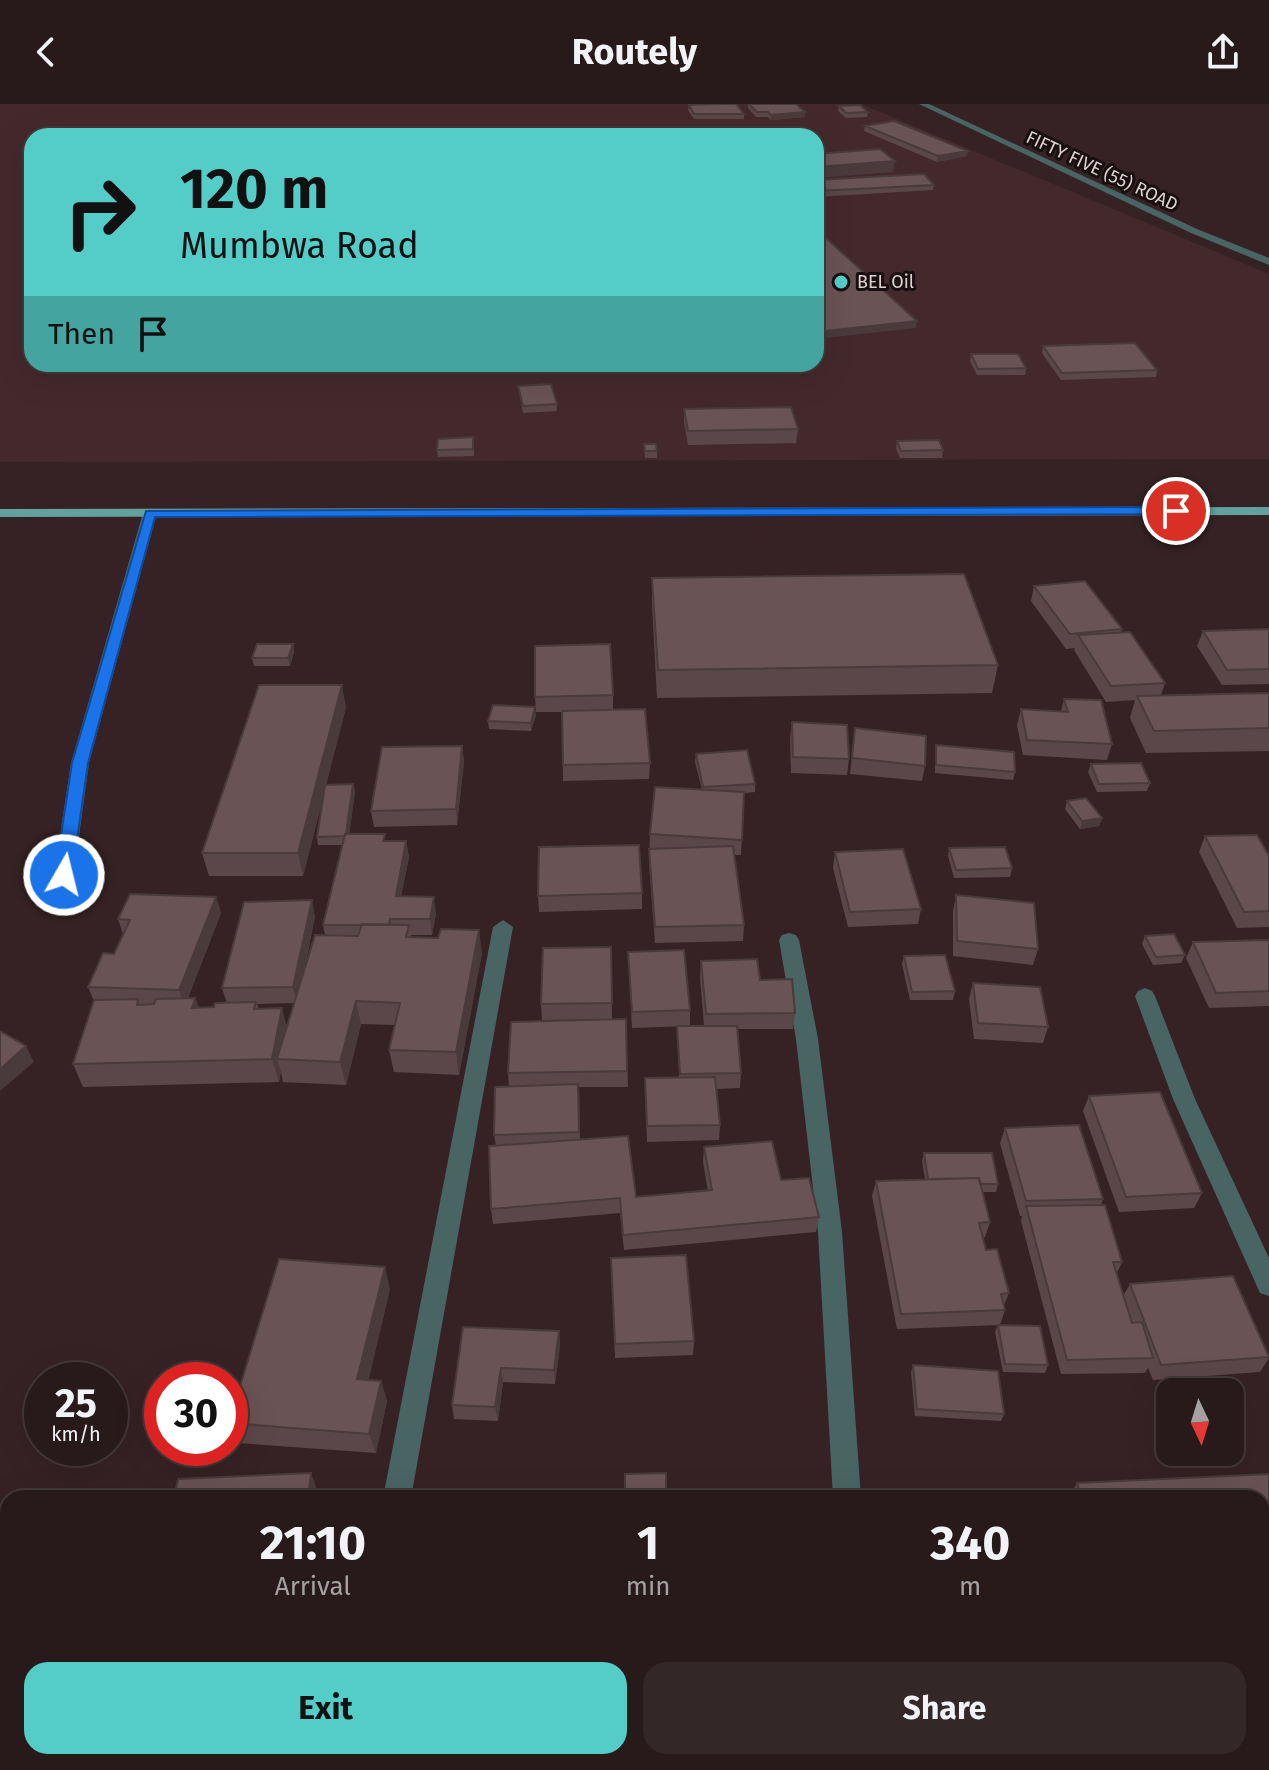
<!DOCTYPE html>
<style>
:root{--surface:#281a1b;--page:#342728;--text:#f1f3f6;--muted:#a5a1a3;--line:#44383a;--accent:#54cdc8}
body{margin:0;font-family:"Fira Sans",sans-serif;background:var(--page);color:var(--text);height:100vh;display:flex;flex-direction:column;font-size:30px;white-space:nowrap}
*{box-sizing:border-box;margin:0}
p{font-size:26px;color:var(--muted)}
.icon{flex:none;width:44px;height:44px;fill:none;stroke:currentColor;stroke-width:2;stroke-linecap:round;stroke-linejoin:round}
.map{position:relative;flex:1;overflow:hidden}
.panel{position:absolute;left:0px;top:1386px;width:1270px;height:280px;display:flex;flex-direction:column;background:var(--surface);border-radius:24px 24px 0 0;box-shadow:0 8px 32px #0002,0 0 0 2px var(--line)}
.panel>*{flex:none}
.top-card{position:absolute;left:24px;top:24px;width:800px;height:244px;border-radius:24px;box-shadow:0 8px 32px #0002,0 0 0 2px var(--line);background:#54cdc8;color:#111;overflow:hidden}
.needle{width:52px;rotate:176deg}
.tools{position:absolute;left:1156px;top:1274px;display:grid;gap:16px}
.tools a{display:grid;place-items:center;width:88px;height:88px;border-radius:16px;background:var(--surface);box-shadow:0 8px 32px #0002,0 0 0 2px var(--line);font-size:40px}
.speed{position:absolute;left:24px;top:1258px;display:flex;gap:16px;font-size:40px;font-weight:700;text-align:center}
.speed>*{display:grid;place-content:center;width:104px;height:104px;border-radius:50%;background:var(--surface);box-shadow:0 8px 32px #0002,0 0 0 2px var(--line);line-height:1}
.speed small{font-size:20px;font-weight:400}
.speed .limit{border:12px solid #d22;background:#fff;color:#111}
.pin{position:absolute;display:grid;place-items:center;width:68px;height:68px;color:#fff;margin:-34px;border:4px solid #fff;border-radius:50%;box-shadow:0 2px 8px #0007}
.me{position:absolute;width:88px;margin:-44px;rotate:8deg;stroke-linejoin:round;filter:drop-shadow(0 0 6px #0008)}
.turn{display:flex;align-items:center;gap:28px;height:168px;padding:0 24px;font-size:36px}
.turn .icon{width:104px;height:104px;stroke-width:2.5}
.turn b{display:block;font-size:56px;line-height:68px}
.then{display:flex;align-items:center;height:76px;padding:0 24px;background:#0003;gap:16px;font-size:30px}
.eta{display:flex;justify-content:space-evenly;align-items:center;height:136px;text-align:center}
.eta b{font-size:48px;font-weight:700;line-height:56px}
.action{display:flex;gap:16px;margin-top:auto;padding:16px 24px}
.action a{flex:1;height:92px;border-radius:24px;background:var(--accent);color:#111;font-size:32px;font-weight:700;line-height:92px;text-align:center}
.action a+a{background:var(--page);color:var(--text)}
header{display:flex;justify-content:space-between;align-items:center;height:104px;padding:0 24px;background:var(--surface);font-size:36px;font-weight:700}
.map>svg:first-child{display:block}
.built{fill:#44292c;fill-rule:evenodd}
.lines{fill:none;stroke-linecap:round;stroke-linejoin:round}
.street{fill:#486563;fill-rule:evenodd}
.primary{fill:#62a19d;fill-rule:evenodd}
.wall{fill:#5b4749;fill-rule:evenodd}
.shaded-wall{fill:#4a3a3c}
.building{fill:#6a5355;stroke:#4a3a3c;stroke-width:2}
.route{fill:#1a73e8;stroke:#114b97;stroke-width:2}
.poi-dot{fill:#54cdc8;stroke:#180f10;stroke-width:3}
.labels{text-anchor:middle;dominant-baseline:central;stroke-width:6;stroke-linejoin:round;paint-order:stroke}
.far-street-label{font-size:18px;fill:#ded0d1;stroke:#180f10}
.far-poi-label{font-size:18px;fill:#ded0d1;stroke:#180f10;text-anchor:start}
</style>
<header><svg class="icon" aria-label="back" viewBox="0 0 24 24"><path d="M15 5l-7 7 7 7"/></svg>Routely<svg class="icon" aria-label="share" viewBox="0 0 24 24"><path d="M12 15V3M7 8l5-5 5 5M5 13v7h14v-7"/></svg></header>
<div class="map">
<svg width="1269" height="1666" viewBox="0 0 1269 1666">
<rect width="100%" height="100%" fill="#362224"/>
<path class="built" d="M0,0H861L1269,170V355L0,358ZM32,32H816V260H32Z"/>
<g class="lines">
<path class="street" d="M919,0H929L1197,125L1269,154V161L1191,129Z
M150,405L157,409L89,659L74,769L96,793L86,800L79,798L54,771L71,659L143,409Z
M503,816L513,823L411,1394H383L493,823Z
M789,829L796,831L799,836L818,935L842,1128L861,1394H833L818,1128L796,935L779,836L782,831Z
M1145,884L1152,887L1155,892L1195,995L1269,1154V1192L1260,1189L1173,995L1135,892L1138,887Z
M340,1658H372L371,1666H339Z
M848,1658H880L881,1666H849Z"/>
<path class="primary" d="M1269,403V411L0,413V405Z"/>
</g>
<path class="wall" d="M748,0H796L805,13L771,16L767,13H756L748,4Z
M689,1L744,10V15H694L688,6Z
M839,2L868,8L867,13L846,14L838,7Z
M865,22L967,52L937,58L864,27Z
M816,76L934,81L933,86L816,93Z
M1043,242L1157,266L1156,273L1061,276L1042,249Z
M971,250L1026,264L1025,271H977L970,257Z
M518,282L557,300V307L523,309Z
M684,305L798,325L796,339L688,341L684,318Z
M473,333L474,352L438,353L437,346Z
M897,337L943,346L942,354H900L896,344Z
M644,340L657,347V354H645Z
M652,474L998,561L992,589L657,594L652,501Z
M1034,482L1122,525L1121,528L1165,579L1161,591L1269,589V647L1146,649L1130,614L1135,596L1106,598L1074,546L1075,544L1066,545L1031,497Z
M1269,525V580L1222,581L1197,542L1203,527Z
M293,540L294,548L290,562H254L252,554Z
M613,591V606L650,659L649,675L563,677L562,608H536L535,593Z
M1064,595L1112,640L1107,656L1023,651L1017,621L1021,605L1061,607Z
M346,603L326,681L353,680L355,688L349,730L386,737H406L409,753L401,792L436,809L432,831H411V833L482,849L459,971L394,968L389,946L395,921L361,920L346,981L283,978L281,968L279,978L83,983L73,960L94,897L88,883L114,850L123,830L118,815L216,793L221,809L188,894H195L199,904L214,903L227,899L222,884L315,812L304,869L325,831L323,821L343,741H318L317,733L323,694L303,772H209L202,749ZM294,899L287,922L259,905L257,900Z
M536,611L531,627L489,625L488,617Z
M792,618L849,655L847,671L791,669L790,634Z
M855,624L925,662L922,677L850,670Z
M936,641L1015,668L1013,676L935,669V649Z
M462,642L464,657L457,721L374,723L371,707Z
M696,650L755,680V688L744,689L741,751H734L744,821L743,837L655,839L649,761L650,730L702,686L695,658Z
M1091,660L1150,679L1147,687L1097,688L1088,668Z
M1067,697L1102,714L1099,722L1080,725L1065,705Z
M1205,732L1269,752V823L1237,824L1199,748Z
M949,744L1012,764L1010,773L954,774L948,752Z
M835,748L921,805L918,820L848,823L833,764Z
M642,789V805L539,808L538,792Z
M956,791L1038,845L1033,861L953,852V807Z
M1145,832L1185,851L1181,859L1153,861L1142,840Z
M1269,836V902L1209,904L1186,854L1193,838Z
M611,843L612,915L542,916L541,900Z
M628,848L690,906V922L632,924Z
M904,852L955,887L953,896H910L902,860Z
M701,857L760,876L795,909L793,925H737L741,969L740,984L717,985L720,1021L719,1036L647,1038L645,974H679L677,922H704L700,873Z
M973,879L1048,923L1043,939L974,935L969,895Z
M626,915L628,983H579L580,1035L636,1093L708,1087L703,1058L704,1043L781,1076L819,1113L816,1128L624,1146L620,1109L493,1120L491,1105L496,1042L494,1031L509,983L508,969Z
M1089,992L1202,1089L1194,1104L1119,1108L1083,1007Z
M1005,1024L1103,1095L1101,1101L1122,1158L1116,1171L1123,1192L1130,1180L1269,1254L1260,1268L1153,1276L1148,1264L1145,1269L1061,1270L1021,1117L1022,1112H1020L1000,1039Z
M924,1049L998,1080L996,1088H982L990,1118L985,1133L983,1134L986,1146L1009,1189L1004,1201L1005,1206L1000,1221L1048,1261L1045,1269L1003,1268L995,1228L998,1221L897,1225L872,1092L876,1077L925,1075L922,1057Z
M611,1154L694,1237L693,1251L615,1254Z
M390,1185L368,1276L381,1277L387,1297L376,1349L238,1339L230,1322V1315Z
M463,1223L559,1227L560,1242L555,1280L503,1278L498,1317L454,1315L452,1301Z
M913,1261L1004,1310L1001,1317L915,1312L911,1268Z
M1269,1370V1431L1262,1432V1394H1071L1070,1392L1077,1379Z"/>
<path class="shaded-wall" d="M805,8V13L771,16V11Z
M968,47L967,52L937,58L938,52Z
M895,57L893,68L816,74V63Z
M917,217L916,224L816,235V228Z
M293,540L294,548L290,562L288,554Z
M342,581L346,603L303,772L298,749Z
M535,603L536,611L531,627V619Z
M462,642L464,657L457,721L456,705Z
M353,680L355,688L348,740L346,732Z
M1102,714L1099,722L1080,725L1082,717Z
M406,737L409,753L398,808L396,792Z
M216,793L221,809L185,902L179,886Z
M434,793L436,809L432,831L430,815Z
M312,796L315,812L297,899L293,883Z
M479,826L482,849L459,971L456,948Z
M195,894L203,917L192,904Z
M356,897L361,920L346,981L340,958Z
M282,904L288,927L277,955L281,968L279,978L272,955Z
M26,942L34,958L0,987V965Z
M385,1163L390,1185L364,1296L357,1275Z
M559,1227L560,1242L555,1280L554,1266Z
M501,1264L503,1278L498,1317L495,1303Z
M381,1277L387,1297L376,1349L369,1330Z
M311,1369L316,1383L315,1394H308Z
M256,1658H257L263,1666H254Z"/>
<path class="building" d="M720,0H736L744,10H694L689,1Z
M749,0H796L805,8L771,11L768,8H757Z
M860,1L868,8L846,9L839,2Z
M894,17L968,47L938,52L865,22Z
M880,45L895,57L816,63V50Z
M924,70L934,81L816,87V76Z
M816,125L917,217L816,228Z
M1135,239L1157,266L1062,269L1043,242Z
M971,250H1018L1026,264L978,265Z
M551,280L557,300L523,302L518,282Z
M791,303L798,325L688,327L684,305Z
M473,333V345L437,346L438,335Z
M939,336L943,346L901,347L897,337Z
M644,340H656L657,347H645Z
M964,470L998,561L658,566L652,474Z
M1085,477L1122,525L1070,530L1034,482Z
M1269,525V565L1227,566L1203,527Z
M1130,528L1165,579L1111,582L1078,531Z
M257,540H293L288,554H252Z
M610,540L613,591L535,593V542Z
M259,581H342L298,749H202Z
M1269,589V624L1154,627L1137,592Z
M1064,595L1101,596L1112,640L1027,636L1021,605L1068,608Z
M493,601L535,603L531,619L488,617Z
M645,605L650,659L563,661L562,607Z
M792,618L847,621L849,655L793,653Z
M855,624L926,632L925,662L852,654Z
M936,641L1014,648L1015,668L936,661Z
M462,642L456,705L371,707L382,643Z
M747,646L755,680L703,683L696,650Z
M1141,659L1150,679L1099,680L1091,660Z
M353,680L346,730L345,732L317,733L325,681Z
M655,683L744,688L742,736L650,730Z
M1086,694L1102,714L1082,717L1067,697Z
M345,730H385L383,737H406L396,792L434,793L430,815H390L389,821H323Z
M1257,731L1269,752V807L1244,808L1205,732Z
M639,741L642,789L538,792L539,743Z
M733,742L744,821L655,823L649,745Z
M1005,743L1012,764L956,766L949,744Z
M903,745L921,805L850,808L835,748Z
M130,790L216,793L179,886L88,883L103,849L114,850L130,816L118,815Z
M956,791L1034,799L1038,845L957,837Z
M312,796L293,883L222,884L244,798Z
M362,820L409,821L406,833L438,834L441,825L479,826L456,948L389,946L400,899L356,897L340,958L277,955L315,831L358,832Z
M1174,830L1185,851L1156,853L1145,832Z
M1269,836V887L1216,889L1193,838Z
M611,843L612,899L541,900L543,844Z
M684,846L690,906L632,908L628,848Z
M945,851L955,887L912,888L904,852Z
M757,855L760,876L792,875L795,909L706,910L701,857Z
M973,879L1040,883L1048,923L978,919Z
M195,894L192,904L214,903L215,899L256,898L254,905L282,904L272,955L73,960L94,896L138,895L137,901L154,900L156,895Z
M626,915L627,967L508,969L511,918Z
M677,922H737L741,969L680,970Z
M0,927L26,942L0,965Z
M715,973L720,1021L647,1022L645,974Z
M578,980L579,1028L494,1031L495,983Z
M1160,988L1202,1089L1126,1093L1089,992Z
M1079,1021L1103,1095L1026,1097L1005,1024Z
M628,1032L636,1093L712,1086L704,1043L772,1037L781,1076L809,1074L819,1113L623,1131L620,1094L491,1105L489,1042Z
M924,1049H992L998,1080H980L979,1074L928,1075Z
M979,1074L990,1118L979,1119L986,1146L997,1145L1009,1189L1001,1190L1005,1206L901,1210L876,1077Z
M1105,1101L1122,1158H1113L1132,1219L1142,1218L1153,1254L1067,1256L1026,1102Z
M686,1151L694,1237L615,1240L611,1154Z
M279,1155L385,1163L357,1275L381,1277L369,1330L230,1319V1315Z
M1233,1172L1269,1253L1161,1261L1130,1180Z
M998,1221L1040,1222L1048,1261L1005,1260Z
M463,1223L559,1227L554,1266L501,1264L495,1303L452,1301Z
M913,1261L998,1267L1004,1310L917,1305Z
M311,1369L308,1394H174L178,1375Z
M666,1369V1394H625V1370Z
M1269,1370V1419H1262V1394H1082L1077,1379Z
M197,1658H256L254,1666H196Z
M899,1658H942L943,1666H899Z
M1269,1660V1666H1175Z"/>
<path class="route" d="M1176,403L1182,407L1180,410L155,413L88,659L72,771L64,776L55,771L72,659L146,407Z"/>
<circle class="poi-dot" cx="841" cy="178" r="8"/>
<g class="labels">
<g class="far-street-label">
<text transform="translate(1102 67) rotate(25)">FIFTY FIVE (55) ROAD</text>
</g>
<g class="far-poi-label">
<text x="857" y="178">BEL Oil</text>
</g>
</g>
</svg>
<div class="tools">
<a><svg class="needle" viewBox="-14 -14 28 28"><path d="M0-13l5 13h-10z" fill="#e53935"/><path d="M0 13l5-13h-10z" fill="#a5a1a3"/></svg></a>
</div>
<div class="speed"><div>25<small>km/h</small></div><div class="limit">30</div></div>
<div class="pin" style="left:1176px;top:407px;background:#d93025"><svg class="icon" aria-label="arrive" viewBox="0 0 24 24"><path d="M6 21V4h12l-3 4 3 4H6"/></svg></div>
<svg class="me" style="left:64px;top:771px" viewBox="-20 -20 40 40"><circle r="17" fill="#1a73e8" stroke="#fff" stroke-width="3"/><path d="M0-11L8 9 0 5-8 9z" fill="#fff"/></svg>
<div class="top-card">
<div class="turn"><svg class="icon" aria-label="right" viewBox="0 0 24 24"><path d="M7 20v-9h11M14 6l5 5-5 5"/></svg><div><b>120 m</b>Mumbwa Road</div></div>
<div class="then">Then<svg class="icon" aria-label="arrive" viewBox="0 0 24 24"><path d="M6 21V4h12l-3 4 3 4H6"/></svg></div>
</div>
<section class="panel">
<div class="eta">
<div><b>21:10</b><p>Arrival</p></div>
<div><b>1</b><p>min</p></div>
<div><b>340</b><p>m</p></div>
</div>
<div class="action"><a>Exit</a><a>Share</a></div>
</section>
</div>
